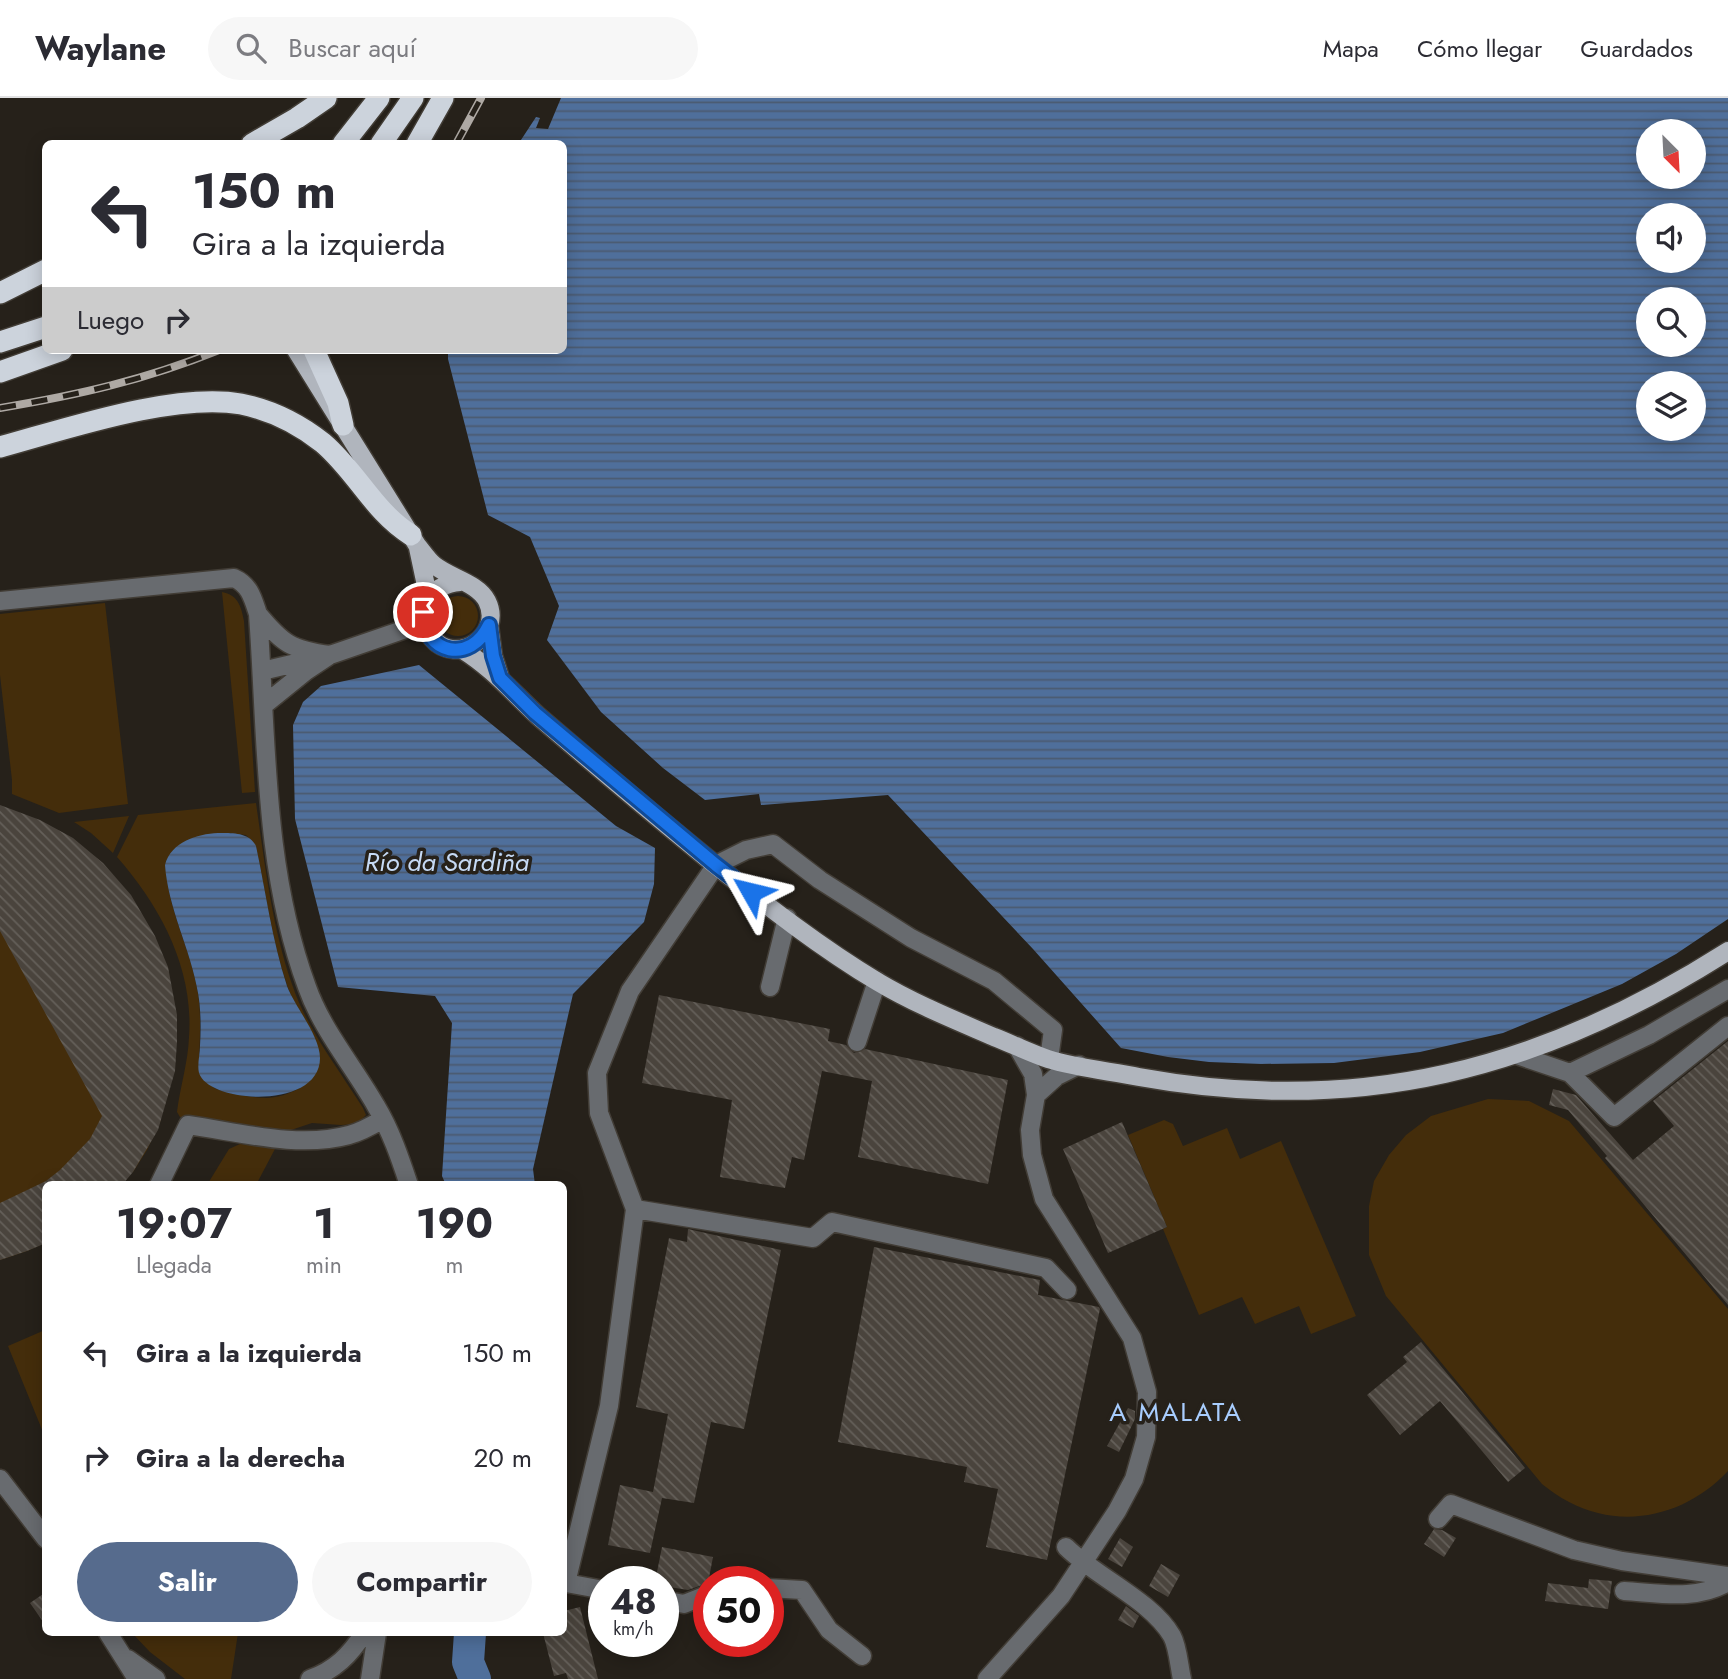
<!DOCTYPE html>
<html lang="es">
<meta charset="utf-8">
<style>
:root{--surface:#fff;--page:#f7f7f7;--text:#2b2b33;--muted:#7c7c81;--line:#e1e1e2;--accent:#566b8d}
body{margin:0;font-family:Jost,sans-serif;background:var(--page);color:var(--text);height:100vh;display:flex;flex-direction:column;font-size:26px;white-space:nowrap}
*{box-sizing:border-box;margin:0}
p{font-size:23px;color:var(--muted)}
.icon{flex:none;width:38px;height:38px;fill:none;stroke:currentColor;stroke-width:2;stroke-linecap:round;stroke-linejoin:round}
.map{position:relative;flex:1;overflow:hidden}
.sheet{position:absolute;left:42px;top:1083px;width:525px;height:455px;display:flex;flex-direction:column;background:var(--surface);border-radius:10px;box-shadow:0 4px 18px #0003}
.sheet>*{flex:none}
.banner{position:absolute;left:42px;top:42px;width:525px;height:214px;border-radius:10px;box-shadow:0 4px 18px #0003;background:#fff;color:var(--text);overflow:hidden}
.needle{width:46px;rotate:156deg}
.buttons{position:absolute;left:1636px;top:21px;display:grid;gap:14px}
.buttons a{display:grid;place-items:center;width:70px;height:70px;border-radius:50%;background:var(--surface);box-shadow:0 4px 18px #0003;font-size:35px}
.speed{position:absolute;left:588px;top:1468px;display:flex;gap:14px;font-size:35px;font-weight:700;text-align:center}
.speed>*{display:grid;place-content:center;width:91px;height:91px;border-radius:50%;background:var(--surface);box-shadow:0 4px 18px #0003;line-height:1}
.speed small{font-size:18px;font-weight:400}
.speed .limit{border:10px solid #d22;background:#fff;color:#111}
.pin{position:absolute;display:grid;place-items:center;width:60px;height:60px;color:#fff;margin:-30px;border:4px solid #fff;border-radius:50%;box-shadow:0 2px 7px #0007}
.me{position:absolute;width:77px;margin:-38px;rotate:307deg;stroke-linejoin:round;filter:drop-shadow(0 0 5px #0008)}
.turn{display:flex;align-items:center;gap:24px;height:147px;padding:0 35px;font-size:32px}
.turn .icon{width:91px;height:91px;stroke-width:2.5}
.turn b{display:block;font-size:49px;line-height:60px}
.then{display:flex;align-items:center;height:66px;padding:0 35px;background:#0003;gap:14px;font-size:26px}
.eta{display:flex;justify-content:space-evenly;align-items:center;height:119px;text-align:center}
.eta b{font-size:42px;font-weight:700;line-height:49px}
.action{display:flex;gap:14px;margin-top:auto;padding:14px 35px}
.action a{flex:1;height:80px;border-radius:42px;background:var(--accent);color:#fff;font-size:28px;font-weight:700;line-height:80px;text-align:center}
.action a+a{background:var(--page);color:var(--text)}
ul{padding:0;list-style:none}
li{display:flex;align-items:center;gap:21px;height:105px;padding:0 35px}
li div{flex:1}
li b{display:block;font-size:26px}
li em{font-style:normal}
header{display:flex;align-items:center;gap:42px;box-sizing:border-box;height:98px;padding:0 35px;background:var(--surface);border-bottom:2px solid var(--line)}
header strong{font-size:33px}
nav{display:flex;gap:38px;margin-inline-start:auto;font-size:24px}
.search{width:490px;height:63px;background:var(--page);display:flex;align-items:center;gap:18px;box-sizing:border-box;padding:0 24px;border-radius:38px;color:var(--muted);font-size:26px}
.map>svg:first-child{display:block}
.green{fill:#442d0b;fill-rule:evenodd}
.water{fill:url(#water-rules);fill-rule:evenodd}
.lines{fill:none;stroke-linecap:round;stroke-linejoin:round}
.river{stroke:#4f6f9b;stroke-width:32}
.building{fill:url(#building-back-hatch)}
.minor-casing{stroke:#423d36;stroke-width:21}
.major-casing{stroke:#423d36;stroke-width:21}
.highway-casing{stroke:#423d36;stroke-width:24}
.minor{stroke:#686b6f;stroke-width:18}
.major{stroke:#b0b5bd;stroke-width:18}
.highway{stroke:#ccd3dc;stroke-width:21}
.rail-casing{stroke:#aea9a4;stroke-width:8}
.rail{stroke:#26211a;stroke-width:5;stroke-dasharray:16;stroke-linecap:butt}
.route-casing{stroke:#114b97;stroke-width:18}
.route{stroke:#1a73e8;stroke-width:12}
.labels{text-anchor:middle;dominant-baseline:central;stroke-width:7;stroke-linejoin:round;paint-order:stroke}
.water-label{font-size:26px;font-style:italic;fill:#c6daf5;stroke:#26211a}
.neighbourhood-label{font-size:26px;letter-spacing:2px;fill:#a8cdfe;stroke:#26211a}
</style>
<header>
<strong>Waylane</strong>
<div class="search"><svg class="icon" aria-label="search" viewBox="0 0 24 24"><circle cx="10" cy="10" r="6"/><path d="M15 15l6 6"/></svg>Buscar aquí</div>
<nav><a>Mapa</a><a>Cómo llegar</a><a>Guardados</a></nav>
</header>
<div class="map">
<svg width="1728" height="1581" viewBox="0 0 1728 1581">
<defs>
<pattern id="water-rules" width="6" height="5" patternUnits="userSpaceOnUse" patternTransform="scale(1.75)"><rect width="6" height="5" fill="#4f6f9b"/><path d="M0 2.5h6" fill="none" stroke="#4b5a70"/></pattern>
<pattern id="building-back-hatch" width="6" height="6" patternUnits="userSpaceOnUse" patternTransform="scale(1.75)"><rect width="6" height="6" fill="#4a443d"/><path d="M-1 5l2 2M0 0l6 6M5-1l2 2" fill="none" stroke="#645f59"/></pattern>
</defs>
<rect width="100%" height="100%" fill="#26211a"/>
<path class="green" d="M222,494C238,497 241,508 244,523L255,694L242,695Z
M438 518a20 20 0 1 1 40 0a20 20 0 1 1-40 0Z
M105,505L128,706L59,715L12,696V682L0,577V516Z
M256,705C265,767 272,830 293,889C307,931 340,973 363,1010L366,1017L357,1026L341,1027L312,1025L282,1035L180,1019L177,1014C180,989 188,965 189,939C194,871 161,809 117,759L138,717ZM228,735L246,737L256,748C266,795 272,844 288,890C296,912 322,941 319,963C317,986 286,1000 266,1000C256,1000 220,995 213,989C208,985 203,978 199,973C199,947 202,922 198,896C192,852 165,808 166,763C180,740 203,740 228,735Z
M129,718L113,755L91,735L74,724Z
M0,728L161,1022L147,1052L133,1074L46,1087L45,1145L27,1153L0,1162Z
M1488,1001L1529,1003L1569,1023L1728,1211V1373C1687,1417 1624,1433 1569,1404C1559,1399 1550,1392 1542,1386L1386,1198L1369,1157V1108L1374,1083L1389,1057L1406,1037L1431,1018Z
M1164,1022L1173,1026L1183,1048L1227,1030L1240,1061L1281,1043L1356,1218L1311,1236L1299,1208L1255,1226L1242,1199L1199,1217L1163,1131L1167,1129L1128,1037Z
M240,1046L276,1049L256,1087H207L229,1051Z
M45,1232V1339L8,1248Z
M132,1535H238L231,1581H185L150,1554Z"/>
<path class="water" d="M561,0H1728V821L1676,856L1622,886L1503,935L1420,954L1334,965L1261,966L1209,964L1168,959L1121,950L1033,851L888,697L761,707L759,696L705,702L663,670L601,614L547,542L559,508L530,439L488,417L448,261V252H564V46L519,45L536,19L540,20L536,30L548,31ZM1648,33H1694V79H1648ZM1648,117H1694V163H1648ZM1648,201H1694V247H1648ZM1648,285H1694V331H1648Z
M419,567L616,728L655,750L654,786L644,824L573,896L533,1071L535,1087H446L442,1078L452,925L435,898L338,889L295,721L293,627L303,604L321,588Z
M218,735C232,735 249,734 256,748C266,795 272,842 287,888C295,909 320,938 320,960C320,1012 209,1006 199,975C197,967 200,956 200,948C201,931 201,912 198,895C191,852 168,811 165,767C171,744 197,736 218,735Z"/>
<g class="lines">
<path class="river" d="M470,1535L468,1564L475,1581"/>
</g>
<path class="building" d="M0,707L40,722L73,740L103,765L131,797L155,838L168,869L177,917V944L175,973L158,1032L133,1074L122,1087H46V1145L27,1153L0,1162V1105L46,1083L60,1072L90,1041L102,1018L0,833Z
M659,897L830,931L828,943L846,947L854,955L865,951L1008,982L988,1086L858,1059L872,983L822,973L804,1062L792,1059L785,1090L720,1079L732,1002L642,985Z
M1728,943V1207L1605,1060L1607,1058L1568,1012L1549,1007L1553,991L1576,997L1633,1062L1674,1028L1653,1003Z
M1122,1024L1167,1129L1108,1155L1063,1051Z
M688,1131L781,1152L744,1331L711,1324L694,1405L662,1400L650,1455L608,1447L620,1387L653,1394L668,1316L636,1309L669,1140L687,1144Z
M874,1149L1040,1182L1038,1197L1099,1209L1100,1211L1047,1462L986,1449L998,1391L964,1384L967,1369L838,1344Z
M1421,1244L1525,1370L1508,1384L1440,1303L1400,1337L1367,1297L1407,1264L1403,1259Z
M1128,1310L1135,1313V1321L1119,1354L1107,1348Z
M1434,1431L1442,1432L1456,1440L1444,1459L1424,1446Z
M1120,1440L1133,1449L1122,1469L1108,1461Z
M662,1449L713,1459L708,1485L688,1492L663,1488V1484H655Z
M1161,1466L1180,1477L1168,1499L1149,1488Z
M1589,1481L1612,1483L1608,1511L1545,1503L1548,1485L1588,1490Z
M46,1494V1528L30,1505Z
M1126,1508L1139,1518L1133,1530L1118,1522Z
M580,1509L598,1581H568L566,1575L554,1578L543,1535H564V1513Z"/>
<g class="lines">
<defs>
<path id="minor" d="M0,503L234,480C250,487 253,501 258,516C267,640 263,770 307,889C322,932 354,969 376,1008C391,1033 400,1060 409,1087
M258,516C282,545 291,552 330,557L306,573L264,607
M262,573L330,557L423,525
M770,889L787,820
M857,944L877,883
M1517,957L1570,975L1614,1019L1728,928
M1570,975L1649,937L1728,891
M1036,997L1057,978L1079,967
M159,1087L188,1027C239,1034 298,1051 349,1037C361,1034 373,1027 383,1021
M635,1111L813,1140L832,1124L1046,1170L1067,1192
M0,1381L46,1441
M1438,1421L1451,1406L1574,1452L1622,1463L1728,1478
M1066,1449C1096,1479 1151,1502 1172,1538C1178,1549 1179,1568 1182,1581
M768,1490L802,1492L829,1532L862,1558
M604,1492L566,1485L609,1308L635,1111L599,1015L597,975L630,893L716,767L746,752L773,746L820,782L911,840L994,883L1053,932L1049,961
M1624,1493C1659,1495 1697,1503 1728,1484
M663,1502L684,1506L709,1496
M108,1535L137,1581
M128,1561L156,1581
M310,1581C335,1572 350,1557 364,1535
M370,1581L377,1535
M987,1581L1061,1498L1117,1413L1134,1381L1146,1339L1147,1294L1132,1240L1044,1101L1032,1057L1030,1032L1036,997L1033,976L1017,948"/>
<path id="major" d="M296,252L417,447C422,453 428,462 434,467C450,480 478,485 487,503C504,537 457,569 432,540C409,515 430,486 460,484
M418,450L425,483L426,504
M489,527L493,558L500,580
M463,552C492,570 513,595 538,618C596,668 655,718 714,766C766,807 821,850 878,884C915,906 955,922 994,939C1012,946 1030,955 1048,961C1077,970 1109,973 1139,979C1359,1019 1541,972 1728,853"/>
<path id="highway" d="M252,46L297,20L326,0
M343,46L379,0
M381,46L413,0
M417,46L443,0
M0,195L46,172
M0,244L46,229
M314,252L338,305L343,327
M0,274L62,252
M0,349C66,331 175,294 241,306C271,312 299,326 323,345C357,374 373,413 411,437"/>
</defs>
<use href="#minor" class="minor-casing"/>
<use href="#major" class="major-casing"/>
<use href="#highway" class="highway-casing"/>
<use href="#minor" class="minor"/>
<use href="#major" class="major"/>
<use href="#highway" class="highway"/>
<defs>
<path id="rail" d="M456,46L481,0
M0,310C78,297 145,282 219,252"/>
</defs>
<use href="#rail" class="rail-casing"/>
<use href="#rail" class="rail"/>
</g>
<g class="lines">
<defs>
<path id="route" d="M423,514C424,557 471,566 489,527L493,558L500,580L535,615L716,767L751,794"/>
</defs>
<use href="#route" class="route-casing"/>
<use href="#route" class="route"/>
</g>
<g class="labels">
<g class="water-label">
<text x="447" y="764">Río da Sardiña</text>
</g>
<g class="neighbourhood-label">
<text x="1176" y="1314">A MALATA</text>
</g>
</g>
</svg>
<div class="buttons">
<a><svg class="needle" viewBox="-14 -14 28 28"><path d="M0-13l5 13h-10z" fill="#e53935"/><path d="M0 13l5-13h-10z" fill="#7c7c81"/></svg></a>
<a><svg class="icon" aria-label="sound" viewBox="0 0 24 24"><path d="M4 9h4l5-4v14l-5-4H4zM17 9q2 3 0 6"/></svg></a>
<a><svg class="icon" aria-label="search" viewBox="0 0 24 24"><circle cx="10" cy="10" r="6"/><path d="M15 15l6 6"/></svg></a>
<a><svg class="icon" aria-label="layers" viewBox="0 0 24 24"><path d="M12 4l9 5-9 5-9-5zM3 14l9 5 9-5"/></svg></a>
</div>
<div class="speed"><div>48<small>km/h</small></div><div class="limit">50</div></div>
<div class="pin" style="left:423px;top:514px;background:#d93025"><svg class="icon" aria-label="arrive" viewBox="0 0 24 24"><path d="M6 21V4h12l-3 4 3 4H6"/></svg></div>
<svg class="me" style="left:751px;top:794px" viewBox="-20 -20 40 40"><path d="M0-17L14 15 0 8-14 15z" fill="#1a73e8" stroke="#fff" stroke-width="4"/></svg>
<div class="banner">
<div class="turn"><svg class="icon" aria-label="left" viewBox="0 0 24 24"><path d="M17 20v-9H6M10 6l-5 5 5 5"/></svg><div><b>150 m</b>Gira a la izquierda</div></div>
<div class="then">Luego<svg class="icon" aria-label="right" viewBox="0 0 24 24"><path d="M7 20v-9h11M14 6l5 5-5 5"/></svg></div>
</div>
<section class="sheet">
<div class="eta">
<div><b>19:07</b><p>Llegada</p></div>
<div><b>1</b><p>min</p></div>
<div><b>190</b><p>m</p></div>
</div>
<ul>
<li><svg class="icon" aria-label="left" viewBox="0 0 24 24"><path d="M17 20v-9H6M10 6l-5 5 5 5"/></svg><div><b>Gira a la izquierda</b></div><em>150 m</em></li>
<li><svg class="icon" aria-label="right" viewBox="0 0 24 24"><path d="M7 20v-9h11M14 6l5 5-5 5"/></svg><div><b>Gira a la derecha</b></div><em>20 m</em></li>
</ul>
<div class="action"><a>Salir</a><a>Compartir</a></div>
</section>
</div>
